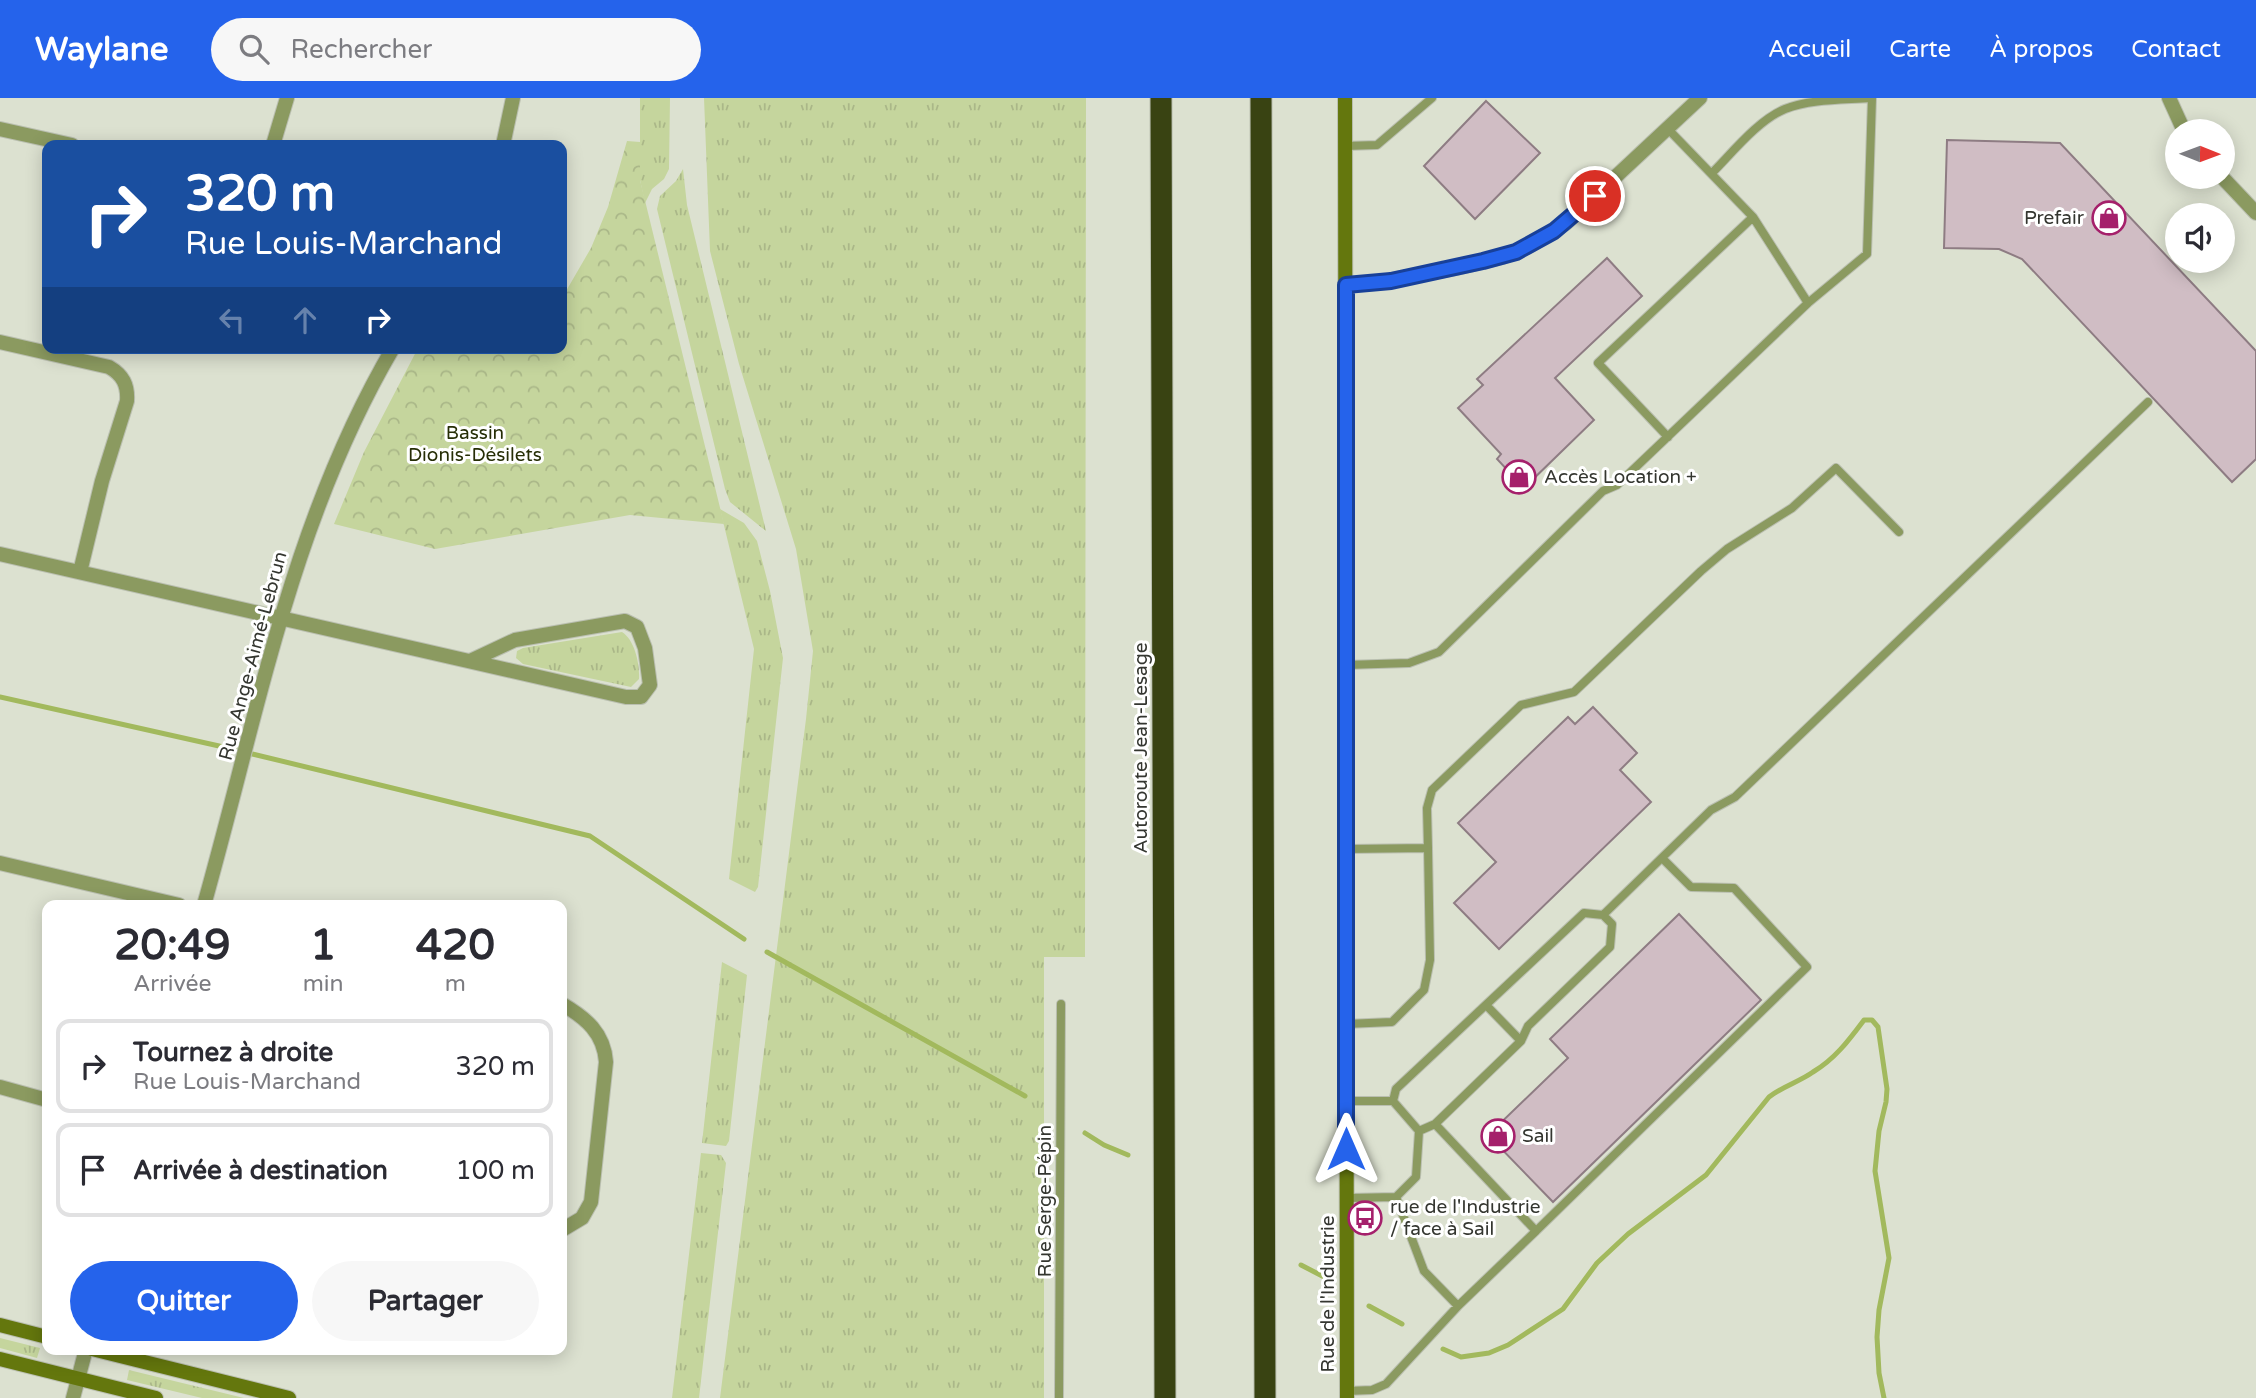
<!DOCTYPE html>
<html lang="fr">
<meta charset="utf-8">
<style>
:root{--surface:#fff;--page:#f7f7f7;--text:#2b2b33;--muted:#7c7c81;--line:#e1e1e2;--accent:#2563eb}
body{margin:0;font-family:"Varela Round",sans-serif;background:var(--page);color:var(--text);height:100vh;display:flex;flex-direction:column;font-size:26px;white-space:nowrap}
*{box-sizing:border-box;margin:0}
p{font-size:23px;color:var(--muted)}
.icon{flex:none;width:38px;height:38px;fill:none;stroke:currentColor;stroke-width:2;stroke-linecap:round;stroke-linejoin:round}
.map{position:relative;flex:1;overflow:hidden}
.details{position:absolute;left:42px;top:802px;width:525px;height:455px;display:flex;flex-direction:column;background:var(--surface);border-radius:14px;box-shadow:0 4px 18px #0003}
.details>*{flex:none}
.top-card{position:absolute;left:42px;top:42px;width:525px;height:214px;border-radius:14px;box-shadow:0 4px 18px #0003;background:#1a4fa0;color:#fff;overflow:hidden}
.needle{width:46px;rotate:91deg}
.controls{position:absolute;left:2165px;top:21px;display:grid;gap:14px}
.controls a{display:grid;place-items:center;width:70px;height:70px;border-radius:50%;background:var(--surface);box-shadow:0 4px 18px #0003;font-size:35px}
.pin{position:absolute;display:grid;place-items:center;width:60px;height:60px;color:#fff;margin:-30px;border:4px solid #fff;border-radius:50%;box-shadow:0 2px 7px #0007}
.me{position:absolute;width:77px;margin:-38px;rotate:0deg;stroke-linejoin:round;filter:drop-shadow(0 0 5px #0008)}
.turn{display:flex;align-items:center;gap:24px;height:147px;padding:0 28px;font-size:32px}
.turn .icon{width:91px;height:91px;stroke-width:2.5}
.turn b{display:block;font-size:49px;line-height:60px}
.lanes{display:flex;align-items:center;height:66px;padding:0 28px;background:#0003;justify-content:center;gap:35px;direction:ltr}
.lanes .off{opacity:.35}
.eta{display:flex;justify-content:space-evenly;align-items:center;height:119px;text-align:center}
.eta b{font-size:42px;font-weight:700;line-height:49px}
.cta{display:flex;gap:14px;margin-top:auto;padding:14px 28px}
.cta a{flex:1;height:80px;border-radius:42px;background:var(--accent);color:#fff;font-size:28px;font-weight:700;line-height:80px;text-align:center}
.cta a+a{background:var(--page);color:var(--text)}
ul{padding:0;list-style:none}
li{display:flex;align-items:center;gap:21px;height:94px;margin:0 14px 10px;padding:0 14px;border:4px solid var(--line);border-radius:14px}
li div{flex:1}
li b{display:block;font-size:26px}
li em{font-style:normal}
header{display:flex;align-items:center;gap:42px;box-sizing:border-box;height:98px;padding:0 35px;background:var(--accent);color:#fff}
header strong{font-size:33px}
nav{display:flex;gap:38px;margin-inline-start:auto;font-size:24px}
.search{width:490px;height:63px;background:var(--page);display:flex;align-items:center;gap:18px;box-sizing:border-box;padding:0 24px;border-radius:38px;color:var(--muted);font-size:26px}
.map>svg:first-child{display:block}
.grass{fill:url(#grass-tufts)}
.park{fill:url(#park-crowns)}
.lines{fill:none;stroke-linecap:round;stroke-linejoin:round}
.stream{stroke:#a2b95d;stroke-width:5}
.building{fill:#d0bdc4;stroke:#8e7c83;stroke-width:2}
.lane-casing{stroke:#babfb0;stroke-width:10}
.street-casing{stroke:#babfb0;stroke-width:16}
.secondary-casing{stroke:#babfb0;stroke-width:16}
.highway-casing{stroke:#babfb0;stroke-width:23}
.lane{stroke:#8b9a60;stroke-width:8}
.street{stroke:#8b9a60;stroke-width:14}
.secondary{stroke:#64770d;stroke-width:14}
.highway{stroke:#394312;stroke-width:21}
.route-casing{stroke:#184099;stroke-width:18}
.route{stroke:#2563eb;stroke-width:12}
.labels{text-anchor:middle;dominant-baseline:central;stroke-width:6;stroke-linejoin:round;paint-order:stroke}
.poi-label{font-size:19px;fill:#343630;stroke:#fff;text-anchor:start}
.park-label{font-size:19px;fill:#262e06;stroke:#fff}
.street-label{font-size:19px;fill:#343630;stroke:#fff}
</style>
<header>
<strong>Waylane</strong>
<div class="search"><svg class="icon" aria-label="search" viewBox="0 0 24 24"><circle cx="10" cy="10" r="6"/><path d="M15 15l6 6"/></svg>Rechercher</div>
<nav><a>Accueil</a><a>Carte</a><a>À propos</a><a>Contact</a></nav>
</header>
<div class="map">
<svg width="2256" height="1300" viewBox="0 0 2256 1300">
<defs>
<pattern id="grass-tufts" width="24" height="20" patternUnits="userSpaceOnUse" patternTransform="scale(1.75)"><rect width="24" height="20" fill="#c5d59d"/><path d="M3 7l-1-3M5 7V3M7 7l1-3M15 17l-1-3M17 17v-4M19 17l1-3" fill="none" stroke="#aab788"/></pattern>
<pattern id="park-crowns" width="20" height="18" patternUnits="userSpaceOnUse" patternTransform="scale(1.75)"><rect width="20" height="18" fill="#c5d59d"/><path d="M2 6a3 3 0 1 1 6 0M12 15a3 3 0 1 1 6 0" fill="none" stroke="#aab788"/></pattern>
</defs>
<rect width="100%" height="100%" fill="#dce1d0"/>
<path class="grass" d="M640,0H670L669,71L664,81L652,91L645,105L640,82Z
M704,0H1086L1085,859H1044V1300H720L806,621L813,553L796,451L739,266L710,153Z
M683,71L687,107L766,433L730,404L725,391L657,111L660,98L676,83Z
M720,411L744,425L757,443L770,493L783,560L758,789L755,794L729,781L754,551Z
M622,534C635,542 640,567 639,581L631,589L523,566L516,560L517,553L523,550Z
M722,864L747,877L729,1043L726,1048L702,1045Z
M701,1055L721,1057L726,1065L699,1300H672Z
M0,1240L40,1250L37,1260L0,1250Z
M129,1272L133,1273L244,1300H202L127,1282Z"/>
<path class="park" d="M627,43L640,44V82L724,426L630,417L435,451L334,426L364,354L418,250H524L530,254L533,250H562V200L591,150L608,109Z"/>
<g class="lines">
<path class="stream" d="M0,599L228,650L590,738L744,841
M767,854L1025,998
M1085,1035L1104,1047L1128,1057
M1301,1167L1328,1181
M1369,1208L1402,1226
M1443,1251L1461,1259L1489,1255L1508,1247L1563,1211L1597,1165L1628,1136L1706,1077L1769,999C1783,988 1799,984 1813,974C1835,961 1849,942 1864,922H1872L1878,929L1887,991L1886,1004L1879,1033L1875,1073L1889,1160L1879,1212L1877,1239L1879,1275L1884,1300"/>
</g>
<path class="building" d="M1486,3L1540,55L1475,121L1424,68Z
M1947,42L2060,45L2256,253V361L2232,384L2022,161L1999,151L1944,150Z
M1607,160L1642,198L1555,280L1594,322L1524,390L1497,361L1501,356L1458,310L1483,287L1477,281Z
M1593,609L1637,655L1620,672L1651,704L1499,851L1454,805L1496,764L1458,725L1568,619L1575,626Z
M1679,816L1761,902L1553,1104L1488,1037L1568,960L1550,941Z"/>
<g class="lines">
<defs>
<path id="lane" d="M1345,48L1377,47L1432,0
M1712,75C1732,55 1758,22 1785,11C1810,1 1843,2 1870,0
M1808,205L1867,156L1872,0
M1668,339L1598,265L1753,119
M1346,567L1409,565L1439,554L1603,393L1617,387L1808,205L1753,119L1667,30
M1428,750L1427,710L1432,692L1521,607L1574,594L1701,473L1727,451L1792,410L1836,370L1899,434
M1346,751L1428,750L1430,862L1424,892L1392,924L1346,926
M1603,817L1711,712L1735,699L2148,304
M1486,907L1521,943
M1346,1003H1393L1419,1033L1416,1079L1396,1099L1347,1100
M1393,1003L1396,991L1584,815L1603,817L1612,826L1610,849L1528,928L1521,943L1435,1026L1419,1033
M1435,1026L1536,1133L1458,1208
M1536,1133L1807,869L1734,790L1691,789L1662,760
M1347,1293L1372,1292L1386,1286L1458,1208L1424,1173L1396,1099
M1059,1300L1061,906"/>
<path id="street" d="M2169,0L2184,33
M0,31L72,47
M273,47L287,0
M503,47L513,0
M2222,79L2256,115
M1346,187L1375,185L1456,170L1502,159L1529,148L1566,125L1700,0
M0,244L109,269C123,277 128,287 127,303L102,383L80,474
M0,456L626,599H641L650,587L645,550L637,529L625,523L515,542L470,563
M0,765L179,807
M204,807C258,616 291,424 393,250
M562,906C586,920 604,935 606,964L591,1104L582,1120L562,1132
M0,989L47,1002
M73,1300L86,1251"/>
<path id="secondary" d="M1345,0L1347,1300
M0,1227L47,1239
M92,1251L289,1300
M0,1261L156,1300"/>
<path id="highway" d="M1161,0L1165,1300
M1261,0L1265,1300"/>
</defs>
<use href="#lane" class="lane-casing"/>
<use href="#street" class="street-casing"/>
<use href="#secondary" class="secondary-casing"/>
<use href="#highway" class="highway-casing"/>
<use href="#lane" class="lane"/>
<use href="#street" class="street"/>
<use href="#secondary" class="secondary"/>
<use href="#highway" class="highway"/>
</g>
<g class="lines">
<defs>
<path id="route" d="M1346,1051V187L1391,183L1483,163L1516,154L1554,133L1595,98"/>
</defs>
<use href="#route" class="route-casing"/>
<use href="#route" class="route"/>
</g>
<defs>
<symbol id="shop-ring" viewBox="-11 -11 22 22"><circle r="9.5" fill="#fff" stroke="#a5206b" stroke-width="1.5"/><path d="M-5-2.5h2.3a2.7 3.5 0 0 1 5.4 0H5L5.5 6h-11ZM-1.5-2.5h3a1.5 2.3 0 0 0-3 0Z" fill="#a5206b"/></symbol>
<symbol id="bus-ring" viewBox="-11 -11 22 22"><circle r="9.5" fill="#fff" stroke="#a5206b" stroke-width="1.5"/><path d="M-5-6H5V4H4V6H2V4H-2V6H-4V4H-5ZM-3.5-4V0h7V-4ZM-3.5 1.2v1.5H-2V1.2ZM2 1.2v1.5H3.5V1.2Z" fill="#a5206b"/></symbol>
</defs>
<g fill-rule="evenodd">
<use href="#shop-ring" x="2090" y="101" width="38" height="38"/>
<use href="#shop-ring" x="1500" y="360" width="38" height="38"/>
<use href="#shop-ring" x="1479" y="1019" width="38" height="38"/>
<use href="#bus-ring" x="1346" y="1101" width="38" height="38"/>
</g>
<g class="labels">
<g class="poi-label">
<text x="2084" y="120" text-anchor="end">Prefair</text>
<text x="1544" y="379">Accès Location +</text>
<text x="1522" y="1038">Sail</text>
<text x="1390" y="1109">rue de l'Industrie<tspan x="1390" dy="22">/ face à Sail</tspan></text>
</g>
<g class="park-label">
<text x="475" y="335">Bassin<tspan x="475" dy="22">Dionis-Désilets</tspan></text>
</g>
<g class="street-label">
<text transform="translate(253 558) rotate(-75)">Rue Ange-Aimé-Lebrun</text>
<text transform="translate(1141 650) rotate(-90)">Autoroute Jean-Lesage</text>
<text transform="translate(1045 1103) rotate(-90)">Rue Serge-Pépin</text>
<text transform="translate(1328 1196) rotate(-90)">Rue de l'Industrie</text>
</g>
</g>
</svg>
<div class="controls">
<a><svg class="needle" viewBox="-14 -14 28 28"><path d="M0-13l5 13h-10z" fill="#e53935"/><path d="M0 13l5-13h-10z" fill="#7c7c81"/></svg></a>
<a><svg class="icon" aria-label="sound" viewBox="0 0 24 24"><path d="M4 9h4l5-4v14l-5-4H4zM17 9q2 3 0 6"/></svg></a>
</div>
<div class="pin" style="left:1595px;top:98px;background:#d93025"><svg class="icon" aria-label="arrive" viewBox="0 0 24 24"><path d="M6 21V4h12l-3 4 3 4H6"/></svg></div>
<svg class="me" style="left:1346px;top:1051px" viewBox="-20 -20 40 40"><path d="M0-17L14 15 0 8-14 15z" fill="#2563eb" stroke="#fff" stroke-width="4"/></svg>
<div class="top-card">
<div class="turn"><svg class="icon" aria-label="right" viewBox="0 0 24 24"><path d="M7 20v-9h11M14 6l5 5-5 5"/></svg><div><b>320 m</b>Rue Louis-Marchand</div></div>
<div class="lanes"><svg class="icon off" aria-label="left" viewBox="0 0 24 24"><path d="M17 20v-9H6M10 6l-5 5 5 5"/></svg><svg class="icon off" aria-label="ahead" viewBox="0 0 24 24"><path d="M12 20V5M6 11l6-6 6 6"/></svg><svg class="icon" aria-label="right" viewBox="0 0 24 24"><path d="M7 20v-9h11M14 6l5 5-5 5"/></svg></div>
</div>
<section class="details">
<div class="eta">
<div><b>20:49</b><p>Arrivée</p></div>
<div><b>1</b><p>min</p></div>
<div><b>420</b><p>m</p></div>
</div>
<ul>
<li><svg class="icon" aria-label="right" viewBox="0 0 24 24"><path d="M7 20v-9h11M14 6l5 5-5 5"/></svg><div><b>Tournez à droite</b><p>Rue Louis-Marchand</p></div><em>320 m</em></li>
<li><svg class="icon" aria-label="arrive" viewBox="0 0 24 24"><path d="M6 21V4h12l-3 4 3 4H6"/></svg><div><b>Arrivée à destination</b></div><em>100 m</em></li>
</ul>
<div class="cta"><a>Quitter</a><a>Partager</a></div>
</section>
</div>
